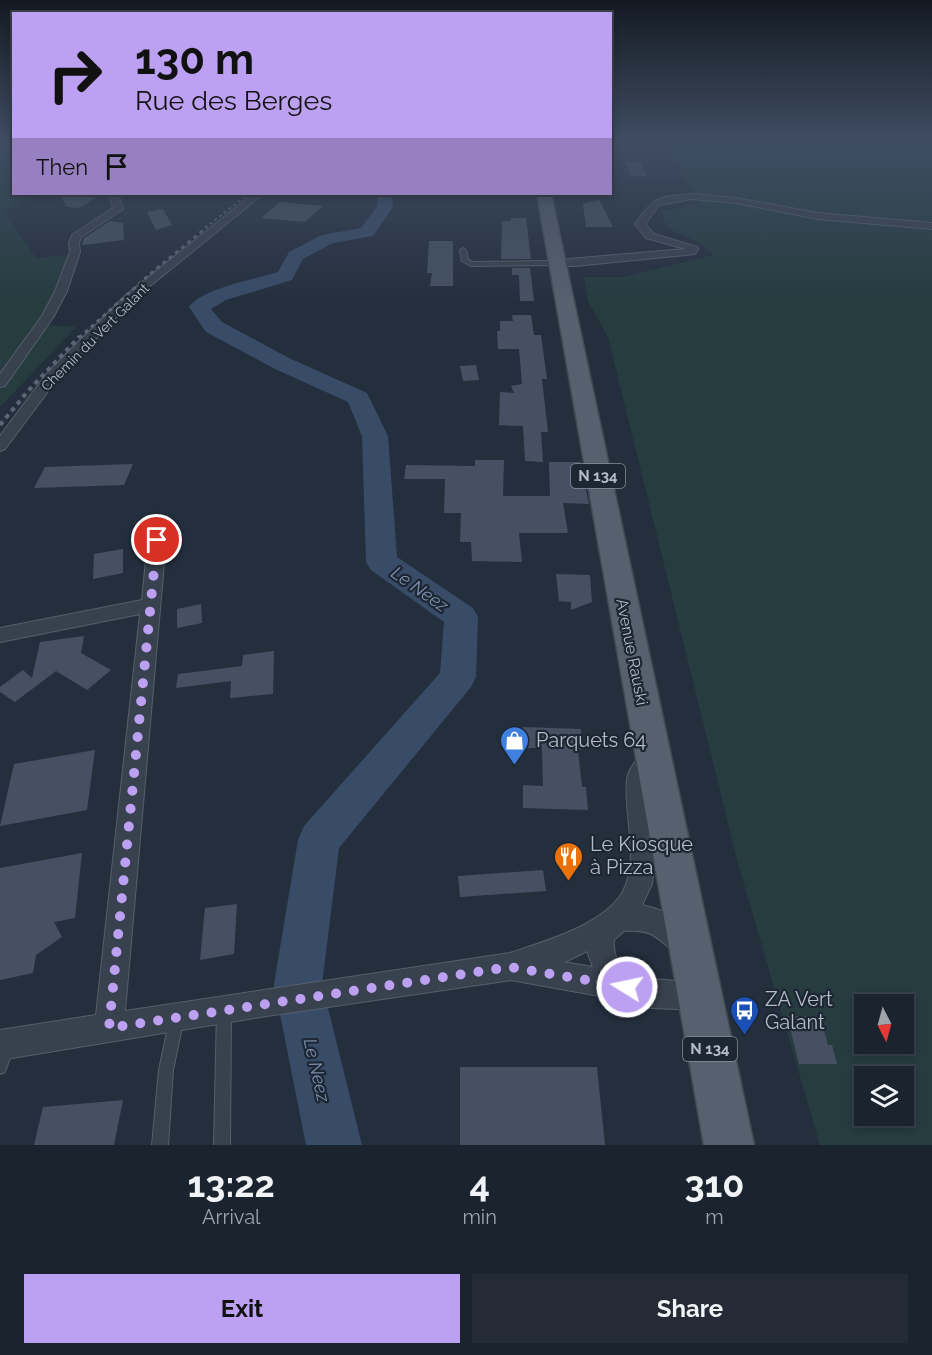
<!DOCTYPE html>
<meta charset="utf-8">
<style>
:root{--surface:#1b232e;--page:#242b36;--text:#f1f3f6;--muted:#a0a4aa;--line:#39404a;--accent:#bca0f2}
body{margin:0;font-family:Raleway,sans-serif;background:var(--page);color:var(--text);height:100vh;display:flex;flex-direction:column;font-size:22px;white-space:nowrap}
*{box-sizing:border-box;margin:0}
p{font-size:20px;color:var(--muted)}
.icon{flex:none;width:33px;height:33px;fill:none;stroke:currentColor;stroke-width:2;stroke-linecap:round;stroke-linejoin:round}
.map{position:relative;height:1145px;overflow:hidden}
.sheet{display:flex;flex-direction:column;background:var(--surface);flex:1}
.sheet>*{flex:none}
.guide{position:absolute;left:12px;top:12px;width:600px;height:183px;border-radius:0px;box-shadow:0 3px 9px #0003,0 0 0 2px var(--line);background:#bca0f2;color:#111;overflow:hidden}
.needle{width:39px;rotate:174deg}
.tools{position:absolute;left:854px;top:994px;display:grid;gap:12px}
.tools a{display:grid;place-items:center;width:60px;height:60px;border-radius:0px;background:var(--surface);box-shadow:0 3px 9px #0003,0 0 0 2px var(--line);font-size:30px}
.pin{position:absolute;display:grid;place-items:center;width:51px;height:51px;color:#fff;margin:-26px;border:3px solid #fff;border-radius:50%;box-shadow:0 2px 6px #0007}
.me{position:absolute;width:66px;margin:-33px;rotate:280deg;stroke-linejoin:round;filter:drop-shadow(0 0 4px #0008)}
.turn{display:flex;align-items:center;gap:21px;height:126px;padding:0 24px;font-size:27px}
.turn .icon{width:78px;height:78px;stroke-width:2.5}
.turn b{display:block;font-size:42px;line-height:51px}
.then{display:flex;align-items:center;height:57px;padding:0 24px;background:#0003;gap:12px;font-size:22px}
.eta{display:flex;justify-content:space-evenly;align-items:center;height:102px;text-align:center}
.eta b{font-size:36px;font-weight:700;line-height:42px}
.cta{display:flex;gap:12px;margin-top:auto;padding:12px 24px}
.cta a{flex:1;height:69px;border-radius:0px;background:var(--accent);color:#111;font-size:24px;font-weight:700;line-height:69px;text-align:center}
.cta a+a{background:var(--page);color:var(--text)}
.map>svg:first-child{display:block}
.green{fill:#263c3f;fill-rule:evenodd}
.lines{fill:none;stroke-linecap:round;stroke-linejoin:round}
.river{fill:#394c67;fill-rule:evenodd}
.building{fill:#455162}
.lane-casing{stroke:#565f6c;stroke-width:2}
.street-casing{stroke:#565f6c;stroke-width:2}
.primary-casing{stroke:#414a57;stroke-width:3}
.lane{fill:#38414e;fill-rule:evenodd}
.street{fill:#38414e;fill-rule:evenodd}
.primary{fill:#56606e;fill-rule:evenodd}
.rail-far2{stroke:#5a6575;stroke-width:2;stroke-dasharray:3 3;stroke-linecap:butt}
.rail-far1{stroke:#5a6575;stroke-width:3;stroke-dasharray:4 4;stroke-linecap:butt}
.rail{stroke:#5a6575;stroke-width:4;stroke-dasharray:4.5 4.5;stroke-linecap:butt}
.route{stroke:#bca0f2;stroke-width:10;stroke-dasharray:0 18}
.labels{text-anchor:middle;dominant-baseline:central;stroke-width:4.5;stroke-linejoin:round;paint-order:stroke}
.far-street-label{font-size:14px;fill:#b4bcc9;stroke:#1d2633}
.shield{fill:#1d2633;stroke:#878f9c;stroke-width:1.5}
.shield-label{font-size:15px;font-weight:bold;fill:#b4bcc9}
.street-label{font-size:16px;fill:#b4bcc9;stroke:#1d2633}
.water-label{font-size:18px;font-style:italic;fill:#7c92b1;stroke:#1d2633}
.near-poi-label{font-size:20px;fill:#b4bcc9;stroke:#1d2633;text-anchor:start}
</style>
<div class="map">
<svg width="932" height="1145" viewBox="0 0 932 1145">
<rect width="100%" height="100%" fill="#242f3e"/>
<path class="green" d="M0,141H13L14,194H45L3,210L36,258L70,255L38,324L76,327L0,407Z
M673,141H932V1145H820L737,860L608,337L588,301L584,277H622L714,255C708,250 701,243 694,240C677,231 666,234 662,212L698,203L669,148ZM864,1005H903V1044H864ZM864,1077H903V1116H864Z"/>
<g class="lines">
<path class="river" d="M378,194H395L392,198L393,207L373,236L333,243L303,259L292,280L226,300L211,309L222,322L289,358L367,393L388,436L397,557L473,608L478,617L476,677L471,687L339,848L322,984L362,1145H306L274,984L298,840L304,826L440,673L444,622L371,570L366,562L362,436L348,402L273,368L206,332L189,307C202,288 256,279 278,272L289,252L322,235L361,228L377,207Z"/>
</g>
<path class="building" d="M624,161L640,162L647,176H631Z
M59,194H102L79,208L67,207Z
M599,199L613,227H586L583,204Z
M280,202L323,206L305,222L261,218Z
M163,209L172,225L156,230L147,212Z
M511,218H526L531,259H501L502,221H511Z
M110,221L123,223L124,240L82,245L84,238Z
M429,241H453V286H430L432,273H427Z
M512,268H530L534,301H520L519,275H512Z
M512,315H531L534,335H541L547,379H542L548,432H541L543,462L525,461L523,426L499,425L500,392L514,393L511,386L522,384L519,349H498L497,331H500V321H513Z
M476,365L479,380L463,381L460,366Z
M475,460H504L503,496H550L549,462H580L589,504L563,503L568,533H519L522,562L472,561L471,542H460L461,513H444L445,479H404L406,465L475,466Z
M133,464L124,485L34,488L45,467Z
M123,549V573L93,579L94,554Z
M556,574L590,575L592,602L571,610V602L559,601Z
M201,604L202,623L177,628V609Z
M84,636L81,653L111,670L87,690L56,671L15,702L0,692V687L23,670L32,678L40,642Z
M274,651L273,694L230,698L231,681L176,688L178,674L242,666L243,655Z
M522,727L581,729L582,749L578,750L582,787H586L588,810L523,808V785L543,786L542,748H522Z
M95,750L87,810L0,826L14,764Z
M82,853L75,918L54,922L62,937L36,955L33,973L0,980V868Z
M543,870L546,891L460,897L458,876Z
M237,904L234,954L200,960L205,908Z
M787,1016H820L828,1045H832L837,1064H799Z
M460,1067H597L605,1145H460Z
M123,1100L114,1145H34L43,1107Z"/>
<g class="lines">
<defs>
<path id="lane" d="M463,248L466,250L468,260L472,262L557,261L560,263L557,265L471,266L462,261L460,250Z
M224,1004L229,1006L231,1011L230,1145H214L217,1011L219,1006Z
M176,1015L181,1017L183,1022L173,1070L168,1145H152L159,1070L169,1022L171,1017Z
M6,1042L11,1044L13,1049L5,1072L0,1074V1046L1,1044Z"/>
<path id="street" d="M109,194H118L123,209L81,237L79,243L80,252L67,291L54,316L5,386L0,387V374L42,316L55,291L70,252L69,243L72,235L113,208Z
M253,194H263L134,299L58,378L5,449L0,451V436L48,372L126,295Z
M692,194L736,198L818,213L932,223V229L818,219L736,203L692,199L659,205L645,224L654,234L697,247L698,249L695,254L575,266H557L552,263L557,260L686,249L646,238L635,224C655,196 658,197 692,194Z
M157,534L163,536L166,540L125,1011L510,953C543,942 603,925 622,893C641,860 623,815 627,779C628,770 642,749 652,749C654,749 659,751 661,751L664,758L650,780L654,861L652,884L642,905C665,910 687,920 696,942L692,951L683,955C656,944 662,929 624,931L614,940C610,993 680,974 709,986L713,996L709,1006L699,1010L652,1008L627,1001L511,980L267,1016L0,1060V1030L96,1015L140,614L0,642V628L142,600L148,540L151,536ZM587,951L593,967L563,962H565Z"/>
<path id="primary" d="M537,194H551L754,1145H704Z"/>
</defs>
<use href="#lane" class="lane-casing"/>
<use href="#street" class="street-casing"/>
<use href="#primary" class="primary-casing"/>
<use href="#lane" class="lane"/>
<use href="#street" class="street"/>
<use href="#primary" class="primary"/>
<path class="rail-far2" d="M205,228L248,194"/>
<path class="rail-far1" d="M79,338L149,275L207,227"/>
<path class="rail" d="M0,425L28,391L80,336"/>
</g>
<linearGradient id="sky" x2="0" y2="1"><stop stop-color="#141a22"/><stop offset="0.47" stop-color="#3f4d63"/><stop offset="1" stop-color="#3f4d63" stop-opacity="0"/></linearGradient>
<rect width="932" height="301" fill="url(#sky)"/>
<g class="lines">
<path class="route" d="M157,540L109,1028L510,967L627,987"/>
</g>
<defs>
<symbol id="shop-pin" viewBox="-11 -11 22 30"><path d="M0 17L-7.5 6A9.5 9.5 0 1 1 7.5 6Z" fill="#3f7fe0" stroke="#1d2633"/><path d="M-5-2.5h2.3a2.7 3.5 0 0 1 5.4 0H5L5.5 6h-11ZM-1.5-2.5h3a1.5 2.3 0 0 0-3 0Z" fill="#fff"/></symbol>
<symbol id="restaurant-pin" viewBox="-11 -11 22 30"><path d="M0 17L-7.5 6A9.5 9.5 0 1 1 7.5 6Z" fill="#e8710a" stroke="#1d2633"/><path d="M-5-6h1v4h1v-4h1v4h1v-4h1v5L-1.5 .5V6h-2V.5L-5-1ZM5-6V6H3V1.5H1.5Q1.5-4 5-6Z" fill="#fff"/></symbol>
<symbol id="bus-pin" viewBox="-11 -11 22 30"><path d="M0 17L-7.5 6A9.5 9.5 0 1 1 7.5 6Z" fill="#1a4fb4" stroke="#1d2633"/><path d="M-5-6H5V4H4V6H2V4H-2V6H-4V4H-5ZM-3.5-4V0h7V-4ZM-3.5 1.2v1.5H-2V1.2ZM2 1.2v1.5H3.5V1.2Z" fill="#fff"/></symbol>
</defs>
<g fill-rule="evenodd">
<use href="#shop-pin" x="498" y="724" width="33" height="45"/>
<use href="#restaurant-pin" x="552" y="840" width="33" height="45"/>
<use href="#bus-pin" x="728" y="994" width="33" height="45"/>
</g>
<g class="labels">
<g class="far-street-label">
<text transform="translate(95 337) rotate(-45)">Chemin du Vert Galant</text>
</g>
<g class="shield">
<rect x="571" y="464" width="54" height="24" rx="4.5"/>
<rect x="683" y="1037" width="54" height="24" rx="4.5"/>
</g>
<g class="shield-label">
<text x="598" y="476">N 134</text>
<text x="710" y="1049">N 134</text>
</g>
<g class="street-label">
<text transform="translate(632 652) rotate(79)">Avenue Rauski</text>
</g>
<g class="water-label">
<text transform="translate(420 589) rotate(35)">Le Neez</text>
<text transform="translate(317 1070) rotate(77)">Le Neez</text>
</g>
<g class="near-poi-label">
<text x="536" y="740">Parquets 64</text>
<text x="590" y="844">Le Kiosque<tspan x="590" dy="23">à Pizza</tspan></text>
<text x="765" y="999">ZA Vert<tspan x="765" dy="23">Galant</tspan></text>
</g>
</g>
</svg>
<div class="tools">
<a><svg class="needle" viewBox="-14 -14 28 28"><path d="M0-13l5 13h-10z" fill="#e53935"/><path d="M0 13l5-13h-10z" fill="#a0a4aa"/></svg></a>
<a><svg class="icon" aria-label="layers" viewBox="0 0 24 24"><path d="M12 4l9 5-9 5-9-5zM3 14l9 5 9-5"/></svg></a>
</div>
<div class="pin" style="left:157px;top:540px;background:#d93025"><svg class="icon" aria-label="arrive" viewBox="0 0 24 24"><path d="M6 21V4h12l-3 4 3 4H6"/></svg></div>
<svg class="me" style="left:627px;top:987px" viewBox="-20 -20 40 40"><circle r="17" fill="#bca0f2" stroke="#fff" stroke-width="3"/><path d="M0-11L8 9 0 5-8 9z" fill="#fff"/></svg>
<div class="guide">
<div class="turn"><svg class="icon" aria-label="right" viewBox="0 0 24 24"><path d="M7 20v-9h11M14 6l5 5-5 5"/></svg><div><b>130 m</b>Rue des Berges</div></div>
<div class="then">Then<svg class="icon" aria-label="arrive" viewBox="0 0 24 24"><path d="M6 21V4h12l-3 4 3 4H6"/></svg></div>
</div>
</div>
<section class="sheet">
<div class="eta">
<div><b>13:22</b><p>Arrival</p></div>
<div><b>4</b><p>min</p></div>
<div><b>310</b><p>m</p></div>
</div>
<div class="cta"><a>Exit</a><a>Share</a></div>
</section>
